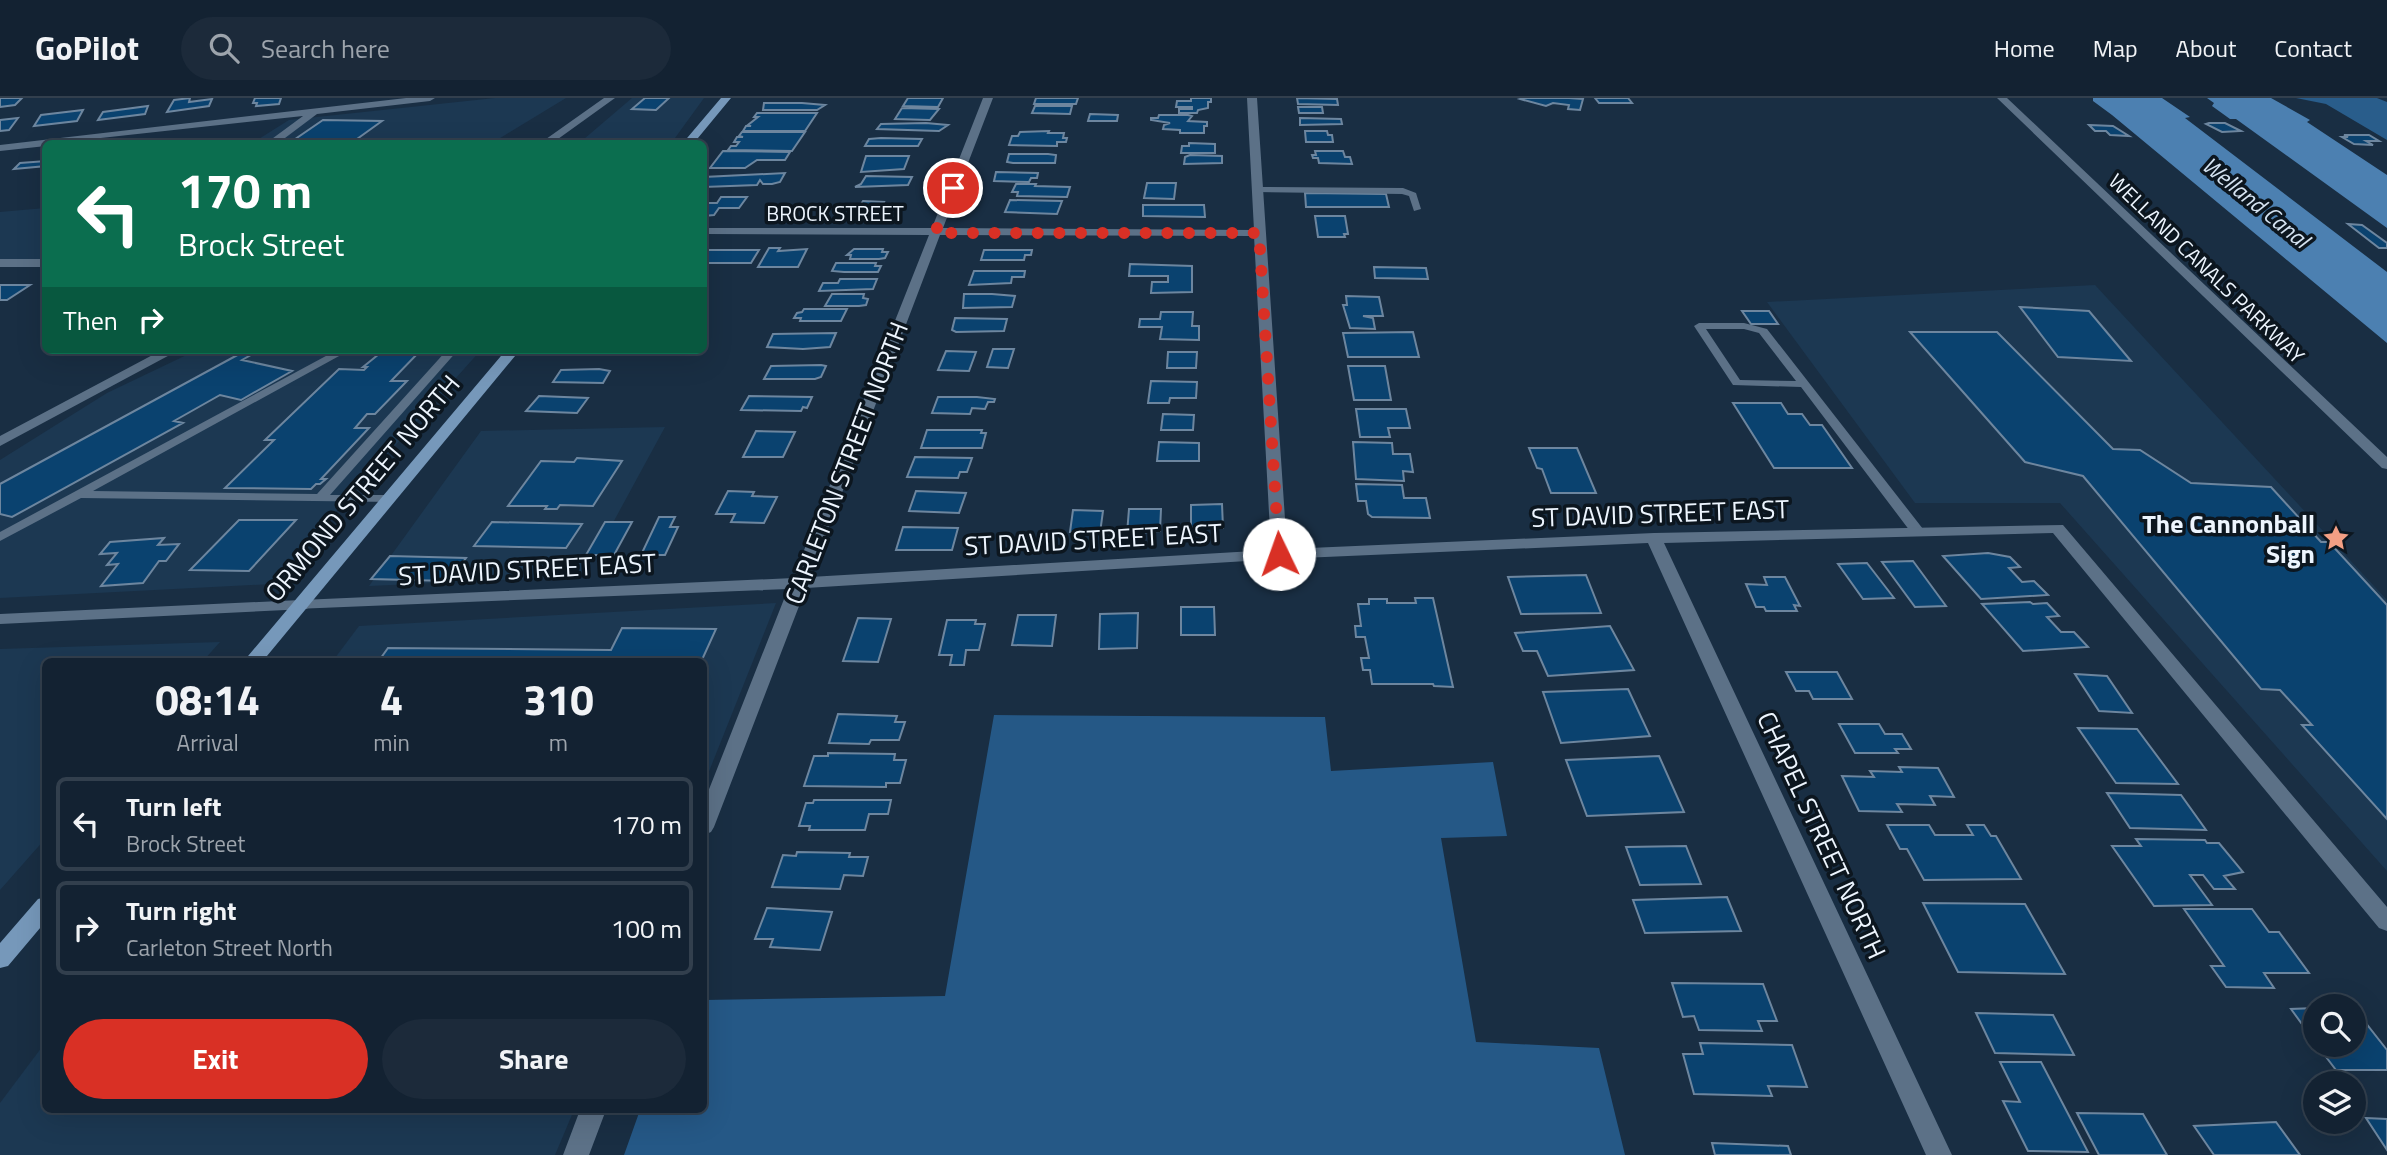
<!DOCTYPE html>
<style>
:root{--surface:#132232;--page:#1c2a3a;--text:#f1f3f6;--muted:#9da4ac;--line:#323f4d;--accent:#d93025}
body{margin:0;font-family:"Titillium Web",sans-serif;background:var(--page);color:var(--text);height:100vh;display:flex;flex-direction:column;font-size:26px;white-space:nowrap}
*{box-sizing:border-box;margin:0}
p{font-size:23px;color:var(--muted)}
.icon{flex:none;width:38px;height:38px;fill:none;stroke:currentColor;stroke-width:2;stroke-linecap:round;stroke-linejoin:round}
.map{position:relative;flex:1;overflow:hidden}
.details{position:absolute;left:42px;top:560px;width:665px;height:455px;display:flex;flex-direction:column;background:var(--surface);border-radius:10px;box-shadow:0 7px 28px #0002,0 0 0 2px var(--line)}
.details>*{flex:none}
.top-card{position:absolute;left:42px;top:42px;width:665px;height:214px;border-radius:10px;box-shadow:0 7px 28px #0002,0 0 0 2px var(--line);background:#0b6e4f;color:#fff;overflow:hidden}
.buttons{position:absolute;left:2303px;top:896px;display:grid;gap:14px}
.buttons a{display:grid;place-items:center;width:63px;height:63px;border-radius:50%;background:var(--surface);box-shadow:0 7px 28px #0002,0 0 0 2px var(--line);font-size:35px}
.pin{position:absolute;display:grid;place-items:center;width:60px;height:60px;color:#fff;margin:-30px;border:4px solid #fff;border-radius:50%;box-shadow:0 2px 7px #0007}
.me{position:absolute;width:77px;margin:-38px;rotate:357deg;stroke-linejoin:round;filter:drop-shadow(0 0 5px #0008)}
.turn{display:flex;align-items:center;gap:24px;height:147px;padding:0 21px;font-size:32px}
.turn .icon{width:91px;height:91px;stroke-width:2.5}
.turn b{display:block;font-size:49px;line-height:60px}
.then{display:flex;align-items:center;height:66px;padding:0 21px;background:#0003;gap:14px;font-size:26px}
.eta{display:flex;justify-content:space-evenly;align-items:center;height:119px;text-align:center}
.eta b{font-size:42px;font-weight:700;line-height:49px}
.primary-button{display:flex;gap:14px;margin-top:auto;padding:14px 21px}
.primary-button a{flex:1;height:80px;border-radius:42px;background:var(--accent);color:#fff;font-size:28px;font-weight:700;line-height:80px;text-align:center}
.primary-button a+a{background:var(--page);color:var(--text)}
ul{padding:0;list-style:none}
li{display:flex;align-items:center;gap:21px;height:94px;margin:0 14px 10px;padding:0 7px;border:4px solid var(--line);border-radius:10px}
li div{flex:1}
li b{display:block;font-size:26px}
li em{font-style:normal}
header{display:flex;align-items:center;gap:42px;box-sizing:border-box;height:98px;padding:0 35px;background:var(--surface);border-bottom:2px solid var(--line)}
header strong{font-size:33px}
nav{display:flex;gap:38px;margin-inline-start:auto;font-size:24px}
.search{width:490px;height:63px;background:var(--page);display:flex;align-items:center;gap:18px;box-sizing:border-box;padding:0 24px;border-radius:38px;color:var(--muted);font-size:26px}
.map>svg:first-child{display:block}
.built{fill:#1c3852}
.green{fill:#255886}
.forest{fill:#295d8b}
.water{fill:#4c80b1}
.building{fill:#0a426f;stroke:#6d869f;stroke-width:2}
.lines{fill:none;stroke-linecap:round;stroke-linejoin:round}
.service{fill:#5c7187;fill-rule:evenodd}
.minor{fill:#5c7187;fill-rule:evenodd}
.tertiary{fill:#5c7187;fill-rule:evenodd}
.secondary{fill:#7698ba;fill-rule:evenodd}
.route{stroke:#d93025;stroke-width:12;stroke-dasharray:0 21.6}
.labels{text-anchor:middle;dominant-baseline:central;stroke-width:7;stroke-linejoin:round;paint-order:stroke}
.far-street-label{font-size:21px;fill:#edf5fe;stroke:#0c161f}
.far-water-label{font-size:23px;font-style:italic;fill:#d6e4f2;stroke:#0c161f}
.street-label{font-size:26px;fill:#edf5fe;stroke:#0c161f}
.poi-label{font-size:26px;font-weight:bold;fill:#edf5fe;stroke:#0c161f;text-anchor:end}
</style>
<header>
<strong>GoPilot</strong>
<div class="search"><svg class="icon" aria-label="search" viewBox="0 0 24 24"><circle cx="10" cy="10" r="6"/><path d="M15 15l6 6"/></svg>Search here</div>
<nav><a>Home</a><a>Map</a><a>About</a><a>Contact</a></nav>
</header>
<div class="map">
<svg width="2387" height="1057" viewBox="0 0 2387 1057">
<rect width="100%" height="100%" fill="#192e43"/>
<path class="built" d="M495,0H566L492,45L251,46L289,22Z
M632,0H704L675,40L584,41Z
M45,110V162H0V114Z
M2095,187L2387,502V773L2060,405H1915L1767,204Z
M197,252H481L271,486L0,500V362L107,295Z
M665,329L584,478L369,488L481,333Z
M776,505L704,686V564H332L359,528Z
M220,544L203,563L46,564L45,741L0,792V551Z
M45,945L46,1012H574L555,1057H0V1005Z"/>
<path class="green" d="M994,617L1325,619L1331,673L1493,664L1507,738L1441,740L1476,944L1599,950L1625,1057H624L640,1012H704V902L945,898Z"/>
<path class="forest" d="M2296,0H2377L2387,4V42L2326,6Z"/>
<path class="water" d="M2093,0H2162L2190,19L2185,20L2387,174V245L2112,17L2093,3Z
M2207,0H2271L2310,22L2307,24L2387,77V130L2236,21H2230L2212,8L2214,5Z"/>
<path class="building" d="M0,0H22L15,7L0,9Z
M190,0L189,4L212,1L209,8L167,14L174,2Z
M255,0H281L279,6L256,8L257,5H253Z
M645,0H669L656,12L632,11Z
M908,0H943L938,9L903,8Z
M1036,0H1078L1076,6H1034Z
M1191,0H1211V4H1208V10L1198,12L1197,15H1179V11H1192V9H1176L1177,3H1191Z
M1297,0L1337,1L1338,7L1298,6Z
M1523,0H1569L1583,1L1580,12L1568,11L1569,7L1553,5L1546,8L1520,1Z
M1595,0H1628L1632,5H1599Z
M764,5H802L825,7L817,12H763Z
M148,8L145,16L98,22L103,14Z
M1035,8H1072L1070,16L1032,15Z
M1298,9H1322L1323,15H1299Z
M902,10L939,11L930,22L895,21Z
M83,12L77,23L34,28L41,17Z
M757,15H817L805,33H743L746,28H751L748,27L758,19H754Z
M1090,16L1118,17L1117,23H1088Z
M1159,17H1188L1192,18L1188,23L1207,24V28H1204V35H1180V32L1163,31L1164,27L1170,25L1151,22V20H1158Z
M18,20L9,32L0,33V22Z
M1300,20L1341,21L1342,26L1300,27Z
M323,22L382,23L350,46H288Z
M926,25L948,27L939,33L877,31L881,26Z
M2209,25H2225L2241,33L2222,34L2206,26Z
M2089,27L2113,28L2129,38L2110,37L2106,33H2095Z
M1049,33L1048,35H1064L1063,40H1067L1066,44H1057V48L1009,47L1012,38H1018L1020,34Z
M1305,33H1327L1328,37H1332L1333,44H1306Z
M742,34H805L792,53L728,52L731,48H736L739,44H734L737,39H743L739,38Z
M2344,37H2369L2379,43H2366L2373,47L2354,46L2342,39H2348Z
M869,41L881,40L922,41L918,48H865Z
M1189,45L1215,46V55H1181L1182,48H1189Z
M723,53L790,54L785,62H757L745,70H710Z
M1315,53H1343L1345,59H1350L1352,66L1319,65L1318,60H1313L1312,57H1316Z
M1009,56H1048L1056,57L1055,65H1013L1007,64Z
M1190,57L1222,58V65L1184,66L1185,59Z
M866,58H909L904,71L861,74Z
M46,63V68L14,71L20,65Z
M996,74L1038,75L1037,80H1031L1029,84L994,83Z
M785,75L780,84L772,86H763L760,82L757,87L704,89V79Z
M866,78L912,79L908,87L855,89L861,86Z
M1147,85H1176L1174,101L1144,100Z
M1016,86H1036L1035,88L1070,89L1067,99L1017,98L1018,94H1012Z
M1305,95L1386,96L1389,109H1306Z
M721,99H747L739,110H719L714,117L704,118L705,105H717Z
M1010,102L1062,103L1057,116L1005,114Z
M863,103L884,104L877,118L854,117Z
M1143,107H1204L1205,119L1143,118Z
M1315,118H1345L1348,136H1344L1345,139H1318Z
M2348,126L2362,127L2387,145V150H2379Z
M769,150H780L778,153L807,151L798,169H758Z
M854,151H883L882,154H888L885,160L879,161H850L851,157H847Z
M704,152H759L751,165H704Z
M984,152H1032L1031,157H1025L1024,162H981Z
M836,165H876L875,168H881L878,174H844L832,173Z
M1130,166L1192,168V194L1151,195L1152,184H1168V178H1129Z
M1374,169L1426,170L1428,181L1375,180Z
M974,173H1025L1024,179H1012L1011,185L969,187Z
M840,181H877L873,191L819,193L823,185H838Z
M0,187H30L7,202H0Z
M832,196H864L863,200L868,201L866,207L859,208H825Z
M964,196H992L1015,198L1012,209L963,210Z
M1346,198L1379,199L1383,218H1363L1373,220L1375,231L1350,230L1343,207H1347Z
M2020,209L2089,213L2131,263L2058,259Z
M804,211H847L841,223H800L801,220H794L797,215L802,214Z
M1742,213H1769L1778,226H1751Z
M1161,214H1193L1192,228H1199V242L1160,241L1162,229H1139L1140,221H1160Z
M955,220L1007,221L1004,233L956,234L952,232Z
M1413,234L1419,259H1348L1343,235Z
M1910,234H1997L2113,351L2140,352L2191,385L2271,389L2321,444H2329L2387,507V721L2302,627H2312L2280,592L2261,591L2083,378L2025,364Z
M836,235L830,249L803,251L767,249L773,236Z
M993,251H1014L1008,270L987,269Z
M241,252H260L242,262L292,273L241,302L220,297L174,323L183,325L12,419L0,416V386L243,254L239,253Z
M384,252H421L391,283H407L375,316H367L355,330H369L321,381H326L320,386H316L311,391L225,390L274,342H265L339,271L364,272L367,269H363Z
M573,252H633L621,257L569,256Z
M946,253L976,254L969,273L938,272Z
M1168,254H1197L1196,270H1167Z
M821,267L826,268L821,279L815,281H764L771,268Z
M1348,268H1385L1391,302H1354Z
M599,271L610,273L603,285L553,284L561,272Z
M1151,283L1197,284L1196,300H1170L1169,305H1148Z
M539,298L588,300L577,315L526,313Z
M749,298L812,299L807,310L803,309L801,313L741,312Z
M938,299H977L995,301L994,304H988L985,311L972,310L970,316L932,315Z
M1733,305H1781L1788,316H1802L1810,327H1822L1852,370H1774Z
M1356,311H1406L1410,330H1388L1390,339H1360Z
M1163,316L1194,317L1193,332H1161Z
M927,332H982L981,335H986L982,350H921Z
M756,333L795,334L783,359H743Z
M1159,344L1199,345V363H1157Z
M1353,344L1392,345L1393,356H1410L1413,374L1403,373L1404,383L1356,381Z
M1529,350H1577L1596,395H1551L1542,371L1537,370Z
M915,359L972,360L967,374H960L958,380L907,379Z
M577,360L622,363L593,408L560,407L557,411H545L547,408H508L541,363L574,364Z
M1356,386L1402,387L1404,400H1426L1430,420L1372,419L1368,416L1366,403H1358Z
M728,393L754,394L752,398L777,399L764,425L731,424L735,416H716Z
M916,393L966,395L959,415L909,413Z
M1222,406L1223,430L1191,429V407Z
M1129,411H1161L1160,433L1127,436Z
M1073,412L1103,413L1100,435L1070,434Z
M659,419H675L670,429H678L665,457H641Z
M239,422H296L249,473L190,472Z
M492,424L582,426L566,450L474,448Z
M605,424H632L614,457H586Z
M903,429L958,430L952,452H896Z
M164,440L158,447L179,446L166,463H159L143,485L101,488L118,466L107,467L117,455L100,456L110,444Z
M1988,455L2010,459L2020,469L2009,470L2022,484L2034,483L2048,497L1981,501L1943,458Z
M390,458L466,460L449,483L371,481Z
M1913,463L1946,508L1915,509L1882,464Z
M1867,465L1894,500L1863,501L1838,466Z
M1586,477L1601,515L1521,516L1508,479Z
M1764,479H1785L1800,508L1794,507L1797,513H1766L1764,509H1756L1746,486L1767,487Z
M1415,500H1433L1453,589L1434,588L1433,586H1372L1370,572H1363L1361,560H1369L1365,539H1356L1355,528H1361L1358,506H1369V501H1387V505H1416Z
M2030,504L2033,506L2047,505L2059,518L2047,519L2061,534H2074L2088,549L2023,553L1982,506Z
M1181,509H1214L1215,537H1181Z
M1138,515L1137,550L1099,551L1100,516Z
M1018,517H1056L1052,548L1012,547Z
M858,520L891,521L878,564L843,563Z
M947,522H976L975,526H985L979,552H966L964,567H950L952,557H939Z
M1610,528L1634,572L1548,578L1537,553H1523L1515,535Z
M622,530L716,531L701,564H378L388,550L611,552Z
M1786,574H1837L1852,601H1813L1809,593H1796Z
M2075,576L2107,578L2132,615L2099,613Z
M1628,591L1650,638L1561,645L1543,594Z
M838,616L897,618L895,624H905L899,642H871L869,646L829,645Z
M1839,626H1879L1885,636H1902L1911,651H1895L1898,655H1855Z
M2078,630L2137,631L2178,686L2116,685Z
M828,655L895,656L894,662H906L900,685H886V689L804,688L814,658H828Z
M1659,658L1684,714L1587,718L1566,662Z
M1899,669L1938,670L1954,699L1930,698L1935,707L1897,706L1902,714L1859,713L1842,678L1874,679L1870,673L1902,674Z
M2107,695L2181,697L2206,732L2130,730Z
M814,702H891L888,716H869L865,732H809L810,728H799L806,705H813Z
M1887,727H1929L1935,737H1973L1967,727H1984L1991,738H1996L2021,781L1924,782L1907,751H1900Z
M2136,741L2205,742L2207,745H2219L2243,774L2224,778L2235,791H2214L2203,777H2190L2212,807L2154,808L2112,748H2141Z
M1686,748L1701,786L1640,787L1626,749Z
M797,754L850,755L849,759H868L863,778L844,777L840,791L772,789L783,757L796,758Z
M1727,799L1741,833L1645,835L1633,802Z
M1923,805L2025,806L2065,876L1958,874Z
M767,810L832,814L820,852L770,849L773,841H755Z
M2184,811H2252L2269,834H2279L2309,875H2264L2274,890L2226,889L2211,868H2224Z
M1672,885L1763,886L1777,923H1758L1762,933L1699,932L1694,918L1683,919Z
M2315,910V944L2291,911Z
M2354,910L2387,952V972H2336L2317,947H2354Z
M1976,915L2053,917L2074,957L1995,955Z
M1700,945L1792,947L1807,989L1768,988L1772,998L1694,996L1683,956H1703Z
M2000,964H2041L2088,1054L2028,1053L2003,1003L2020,1004Z
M2077,1015L2143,1016L2167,1057H2099Z
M2366,1020L2387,1021V1052Z
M2276,1024L2300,1057H2214L2194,1028Z
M1712,1045L1788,1048L1791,1057H1715Z"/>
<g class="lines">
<path class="service" d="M1254,89L1403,90L1416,95L1421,111L1414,113L1409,98L1402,96L1257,94L1254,93Z
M1744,225L1767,231L1923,431L1924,434L1923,437H1913L1801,289L1733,287L1694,228L1699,225ZM1706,231H1744L1759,235L1796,283L1740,282Z
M337,252H350L93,393L317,396L447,252H458L330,397H389L395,401L393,404L81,400L0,443V434Z"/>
<path class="minor" d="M406,0H435L430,3L317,16L277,46H265L303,18L46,46V48L0,53V47Z
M983,0H993L943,130L1254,132L1247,0H1257L1287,451L1654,435L2063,427L2387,809V833L2379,830L2053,435L1664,445L1952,1057H1926L1648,445L1279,461L806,490L714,729L711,734L704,737V704L788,491L295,511L292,507L301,502L793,480L929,137L704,136V130H932ZM940,137L1254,138L1271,452L810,479Z
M0,161H46V169H0Z
M580,1012H606L589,1057H563Z"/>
<path class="tertiary" d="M604,0H615L551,46H539Z
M1997,0H2007L2387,359V371L2382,370Z
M162,252H179L0,348V338Z
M301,502L310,507L307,511L0,526V516Z"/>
<path class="secondary" d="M721,0H731L693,46H682Z
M506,252H520L262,564H243Z
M46,799V823L8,868L0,870V845L38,801Z"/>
</g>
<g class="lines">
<path class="route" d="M953,90L935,135H1259L1279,456"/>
</g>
<defs>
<symbol id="sight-bare" viewBox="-9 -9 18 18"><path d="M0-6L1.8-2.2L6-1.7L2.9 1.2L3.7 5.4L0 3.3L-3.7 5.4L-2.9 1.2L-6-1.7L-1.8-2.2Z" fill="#f39f84" stroke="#0c161f" stroke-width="2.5" paint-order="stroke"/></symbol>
</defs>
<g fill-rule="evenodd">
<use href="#sight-bare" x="2317" y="421" width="38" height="38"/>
</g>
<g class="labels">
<g class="far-street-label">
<text x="835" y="115">BROCK STREET</text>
<text transform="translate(2207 170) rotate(44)">WELLAND CANALS PARKWAY</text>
</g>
<g class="far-water-label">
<text transform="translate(2256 104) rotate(39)">Welland Canal</text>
</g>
<g class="street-label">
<text transform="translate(846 365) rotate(-69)">CARLETON STREET NORTH</text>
<text transform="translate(362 390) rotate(-50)">ORMOND STREET NORTH</text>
<text transform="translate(1660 415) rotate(-2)">ST DAVID STREET EAST</text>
<text transform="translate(1093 441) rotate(-3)">ST DAVID STREET EAST</text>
<text transform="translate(527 471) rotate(-3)">ST DAVID STREET EAST</text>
<text transform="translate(1822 737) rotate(65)">CHAPEL STREET NORTH</text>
</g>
<g class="poi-label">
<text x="2315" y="425">The Cannonball<tspan x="2315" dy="30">Sign</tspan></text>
</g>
</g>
</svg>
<div class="buttons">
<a><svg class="icon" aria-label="search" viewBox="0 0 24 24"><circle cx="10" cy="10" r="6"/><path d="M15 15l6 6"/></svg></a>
<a><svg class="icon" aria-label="layers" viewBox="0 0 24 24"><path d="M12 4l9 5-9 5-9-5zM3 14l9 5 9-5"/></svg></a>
</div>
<div class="pin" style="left:953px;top:90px;background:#d93025"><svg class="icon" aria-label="arrive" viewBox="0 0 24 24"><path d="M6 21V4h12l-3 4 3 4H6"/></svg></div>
<svg class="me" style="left:1279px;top:456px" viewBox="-20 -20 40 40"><circle r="19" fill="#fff"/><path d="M0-13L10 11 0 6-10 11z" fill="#d93025"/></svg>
<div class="top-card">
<div class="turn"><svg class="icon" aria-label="left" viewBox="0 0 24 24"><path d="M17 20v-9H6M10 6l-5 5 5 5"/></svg><div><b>170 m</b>Brock Street</div></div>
<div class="then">Then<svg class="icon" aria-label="right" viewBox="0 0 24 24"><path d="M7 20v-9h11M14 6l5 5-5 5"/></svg></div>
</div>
<section class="details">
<div class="eta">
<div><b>08:14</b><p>Arrival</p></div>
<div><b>4</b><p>min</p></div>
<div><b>310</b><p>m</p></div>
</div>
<ul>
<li><svg class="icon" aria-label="left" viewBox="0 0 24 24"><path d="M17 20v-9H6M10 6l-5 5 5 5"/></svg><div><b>Turn left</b><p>Brock Street</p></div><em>170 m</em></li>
<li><svg class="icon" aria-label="right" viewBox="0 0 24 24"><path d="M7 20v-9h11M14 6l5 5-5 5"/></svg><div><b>Turn right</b><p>Carleton Street North</p></div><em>100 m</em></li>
</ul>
<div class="primary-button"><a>Exit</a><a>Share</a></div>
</section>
</div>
